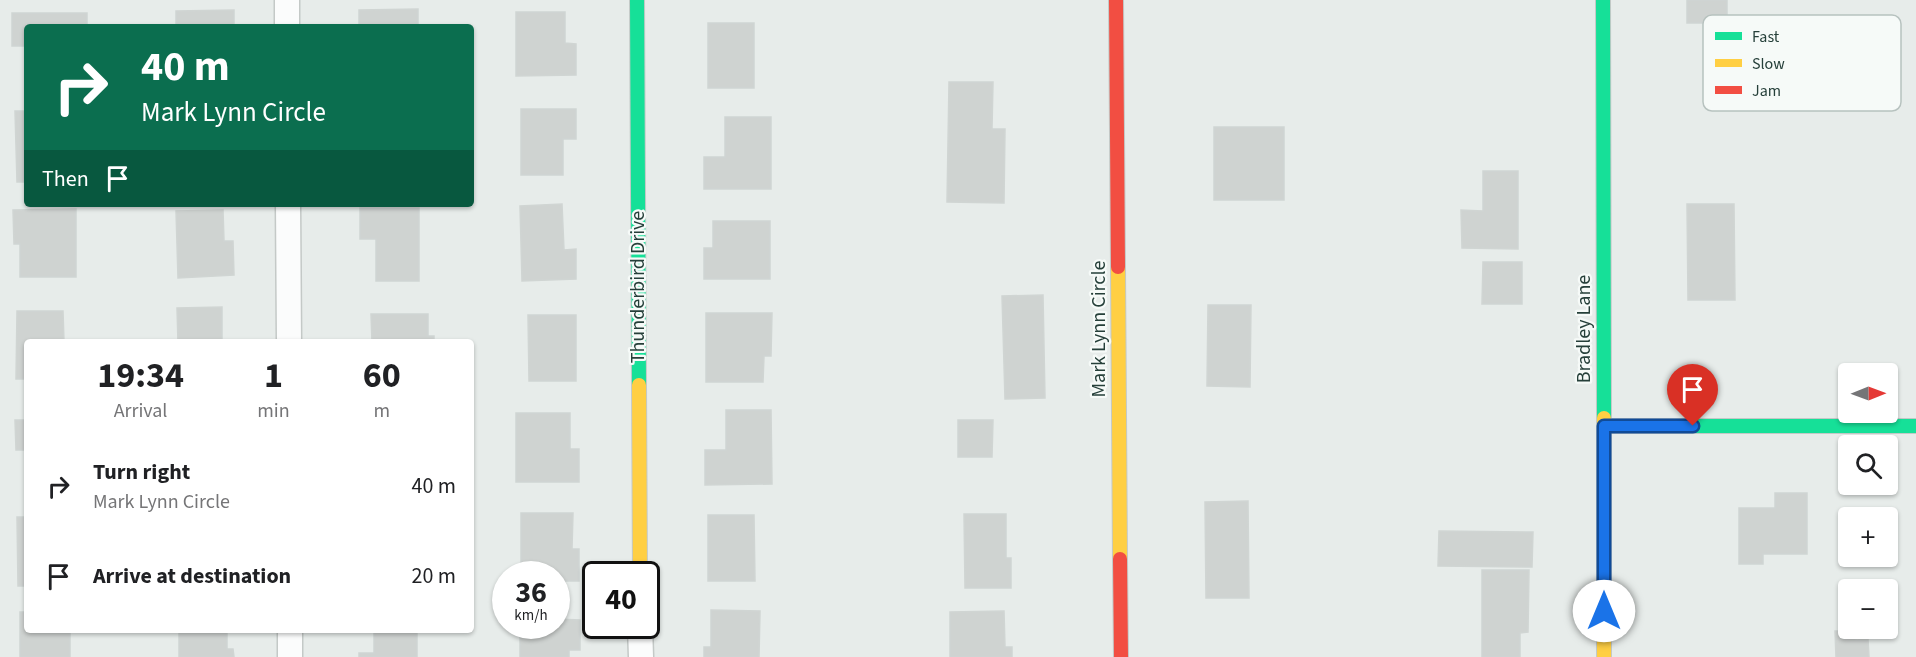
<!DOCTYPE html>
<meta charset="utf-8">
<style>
:root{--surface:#fff;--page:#f2f2f2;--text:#202124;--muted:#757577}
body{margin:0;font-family:"Source Sans 3",sans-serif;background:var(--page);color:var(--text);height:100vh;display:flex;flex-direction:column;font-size:22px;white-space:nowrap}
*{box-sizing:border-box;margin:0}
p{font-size:20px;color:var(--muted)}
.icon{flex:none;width:33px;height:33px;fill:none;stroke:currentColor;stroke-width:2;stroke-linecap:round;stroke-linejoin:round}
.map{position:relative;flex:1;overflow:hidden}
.details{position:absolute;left:24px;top:339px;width:450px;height:294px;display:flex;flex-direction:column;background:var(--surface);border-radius:6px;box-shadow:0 2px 4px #0004}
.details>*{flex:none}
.banner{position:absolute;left:24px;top:24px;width:450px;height:183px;border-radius:6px;box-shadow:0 2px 4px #0004;background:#0b6e4f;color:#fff;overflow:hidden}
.needle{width:39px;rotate:89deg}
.controls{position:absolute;left:1838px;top:363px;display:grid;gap:12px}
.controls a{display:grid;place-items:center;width:60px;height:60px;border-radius:6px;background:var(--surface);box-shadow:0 2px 4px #0004;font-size:30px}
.speed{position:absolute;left:492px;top:561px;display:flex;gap:12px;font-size:30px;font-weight:700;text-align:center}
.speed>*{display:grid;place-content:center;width:78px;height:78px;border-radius:50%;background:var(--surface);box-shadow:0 2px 4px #0004;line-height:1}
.speed small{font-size:15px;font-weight:400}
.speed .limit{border:3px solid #111;border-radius:9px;background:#fff;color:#111}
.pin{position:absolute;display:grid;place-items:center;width:51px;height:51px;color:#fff;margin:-62px -26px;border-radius:50% 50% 50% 0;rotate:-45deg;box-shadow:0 0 6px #0007}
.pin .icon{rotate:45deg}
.me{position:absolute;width:66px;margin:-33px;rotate:0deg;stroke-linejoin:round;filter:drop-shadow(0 0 4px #0008)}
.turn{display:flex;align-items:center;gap:21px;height:126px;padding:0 18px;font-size:27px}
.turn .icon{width:78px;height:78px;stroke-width:2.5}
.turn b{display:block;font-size:42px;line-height:51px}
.then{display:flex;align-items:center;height:57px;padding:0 18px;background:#0003;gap:12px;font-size:22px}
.eta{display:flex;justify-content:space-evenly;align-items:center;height:102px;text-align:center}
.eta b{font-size:36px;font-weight:700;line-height:42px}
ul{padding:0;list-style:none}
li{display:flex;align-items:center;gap:18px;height:90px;padding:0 18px}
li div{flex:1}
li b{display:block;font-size:22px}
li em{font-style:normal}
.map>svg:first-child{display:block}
.building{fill:#cfd3d1;stroke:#d0d5d3;stroke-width:1.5}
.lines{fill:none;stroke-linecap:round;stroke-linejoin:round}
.street-casing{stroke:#c4c9c7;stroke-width:27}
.fast-casing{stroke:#c3c9c7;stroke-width:16}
.slow-casing{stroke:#c3c9c7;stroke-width:16}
.jam-casing{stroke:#c3c9c7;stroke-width:16}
.street{stroke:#fbfcfc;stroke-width:24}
.fast{stroke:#16e098;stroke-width:14}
.slow{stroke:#ffcf43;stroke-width:14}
.jam{stroke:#f24e42;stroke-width:14}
.route-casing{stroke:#114b97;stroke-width:15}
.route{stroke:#1a73e8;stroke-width:10}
.labels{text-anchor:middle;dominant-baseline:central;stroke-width:4.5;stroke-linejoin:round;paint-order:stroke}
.street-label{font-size:20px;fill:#253f39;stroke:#f6faf8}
.key{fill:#f6faf8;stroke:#b7c2bf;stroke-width:1.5}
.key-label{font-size:16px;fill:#253f39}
</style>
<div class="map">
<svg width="1916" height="657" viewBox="0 0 1916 657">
<rect width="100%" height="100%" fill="#e7ecea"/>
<path class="building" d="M1687,0H1727V23H1687Z
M418,9V27H359V10Z
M234,10V27H176V11Z
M516,12H565V43L576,44V75L516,76Z
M12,13H87V27H27V46H12Z
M708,23H754V88H708Z
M949,82H993L992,129H1005L1004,203L947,202Z
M521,109H576V139H563V175H521Z
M15,111H27V182H17Z
M725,117H771V189H704V157H725Z
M1214,127H1284V200H1214Z
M1483,171H1518V249L1462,248L1461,210L1483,211Z
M562,204L564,250L576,249V279L522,281L520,206Z
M1687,204H1734L1735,300H1688Z
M360,208H419V281H376V239H360Z
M76,209V277H20V244H14L13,210Z
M223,210L224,241H233L234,275L178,278L176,211Z
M713,221H770V279H704V248H713Z
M1483,262H1522V304H1482Z
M1043,295L1045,398L1005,399L1002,296Z
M1208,305H1251L1250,387L1207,386Z
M222,307V342H178L177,308Z
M17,311H63L64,342H27V379H16Z
M706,313H772L771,356H764L763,382H706Z
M371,314H428V336H434V342H372Z
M528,315H576V381H529Z
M726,410H771L772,484L705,485V450H726Z
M516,413H570V449H579V482H516Z
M15,420H27V488L25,450H16Z
M958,420H993L992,457H958Z
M1775,493H1807V554H1763V564H1739V508H1775Z
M1248,501L1249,598H1206L1205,502Z
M521,513H573L572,549H579V581H556V574H521Z
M964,514H1006V558H1011V588H965Z
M708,515H754L755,581H708Z
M17,517H27V586H18Z
M1439,531L1533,532L1532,567L1438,566Z
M1482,570H1529L1528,632L1520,633V657H1482Z
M711,610L760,611L759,657H704V647H711Z
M1004,611L1005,647H1012V657H950V612Z
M20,612H27V630H70V657H20Z
M556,619L580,620V650H569V657H520V626H556Z
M179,630H227V649H233L234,657H179Z
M374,630H417V657H359V653H374Z
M1835,631H1855L1856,640L1868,639L1869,657H1836Z"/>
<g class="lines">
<defs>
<path id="street" d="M287,0V27
M288,204L289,342
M640,626L641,657
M290,630V657"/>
<path id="fast" d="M637,0L639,385
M1603,0L1604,418
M1604,426H1916"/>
<path id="slow" d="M1118,267L1120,559
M639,385L640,574
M1604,418V657"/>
<path id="jam" d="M1116,0L1118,267
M1120,559L1121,657"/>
</defs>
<use href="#street" class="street-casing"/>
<use href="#fast" class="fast-casing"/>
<use href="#slow" class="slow-casing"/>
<use href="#jam" class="jam-casing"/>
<use href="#street" class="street"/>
<use href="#fast" class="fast"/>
<use href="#slow" class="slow"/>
<use href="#jam" class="jam"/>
</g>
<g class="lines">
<defs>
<path id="route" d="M1604,611V426H1693"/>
</defs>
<use href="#route" class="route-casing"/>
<use href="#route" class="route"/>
</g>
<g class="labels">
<g class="street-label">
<text transform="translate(638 287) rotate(-90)">Thunderbird Drive</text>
<text transform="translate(1099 329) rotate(-90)">Mark Lynn Circle</text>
<text transform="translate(1584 329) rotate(-90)">Bradley Lane</text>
</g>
</g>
<rect x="1703" y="15" width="198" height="96" rx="9" class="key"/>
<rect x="1715" y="32" width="27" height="8" fill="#16e098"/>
<rect x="1715" y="59" width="27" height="8" fill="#ffcf43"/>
<rect x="1715" y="86" width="27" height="8" fill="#f24e42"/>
<g class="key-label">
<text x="1752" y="42">Fast</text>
<text x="1752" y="69">Slow</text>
<text x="1752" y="96">Jam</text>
</g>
</svg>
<div class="controls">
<a><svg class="needle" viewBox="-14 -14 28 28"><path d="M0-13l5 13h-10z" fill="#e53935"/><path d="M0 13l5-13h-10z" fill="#757577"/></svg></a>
<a><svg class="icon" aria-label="search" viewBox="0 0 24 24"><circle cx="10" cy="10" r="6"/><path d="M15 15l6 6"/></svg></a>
<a>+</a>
<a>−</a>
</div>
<div class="speed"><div>36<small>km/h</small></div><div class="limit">40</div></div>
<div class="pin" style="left:1693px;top:426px;background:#d93025"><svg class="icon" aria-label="arrive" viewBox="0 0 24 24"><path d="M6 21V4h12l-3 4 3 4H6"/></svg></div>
<svg class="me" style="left:1604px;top:611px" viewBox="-20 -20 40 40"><circle r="19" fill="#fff"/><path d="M0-13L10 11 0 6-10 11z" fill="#1a73e8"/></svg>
<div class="banner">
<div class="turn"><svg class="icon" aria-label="right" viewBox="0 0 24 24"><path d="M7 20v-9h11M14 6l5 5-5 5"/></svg><div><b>40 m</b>Mark Lynn Circle</div></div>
<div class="then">Then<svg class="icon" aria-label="arrive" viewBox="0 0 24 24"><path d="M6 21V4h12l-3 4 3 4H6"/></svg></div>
</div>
<section class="details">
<div class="eta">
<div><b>19:34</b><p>Arrival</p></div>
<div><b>1</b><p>min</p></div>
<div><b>60</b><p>m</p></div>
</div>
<ul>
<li><svg class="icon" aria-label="right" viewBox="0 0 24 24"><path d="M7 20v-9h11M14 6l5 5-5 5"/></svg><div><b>Turn right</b><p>Mark Lynn Circle</p></div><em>40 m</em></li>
<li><svg class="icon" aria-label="arrive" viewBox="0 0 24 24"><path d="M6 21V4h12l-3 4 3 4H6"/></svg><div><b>Arrive at destination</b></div><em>20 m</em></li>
</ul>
</section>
</div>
